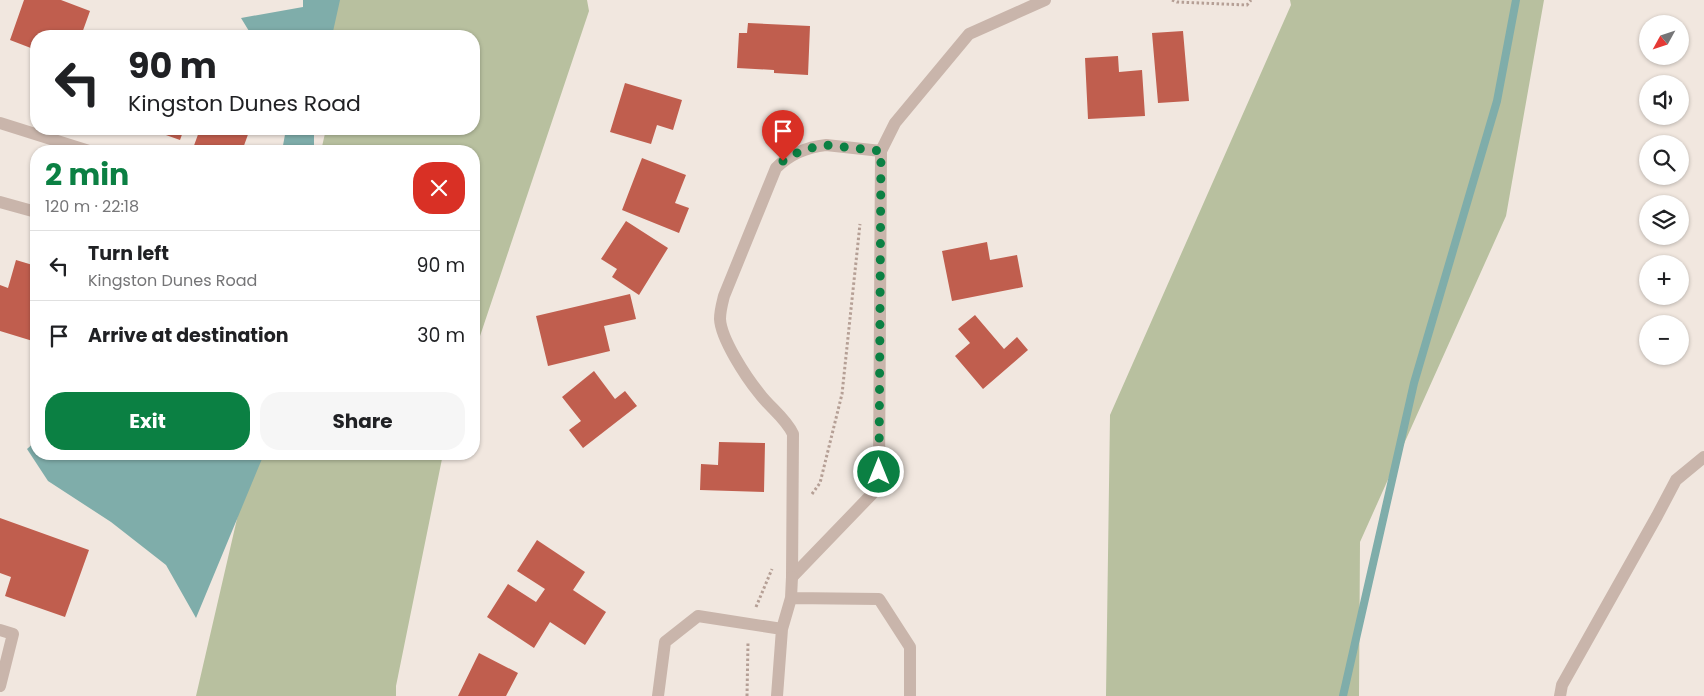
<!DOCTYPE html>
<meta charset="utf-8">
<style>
:root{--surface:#fff;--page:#f6f6f6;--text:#202124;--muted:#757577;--line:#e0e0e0;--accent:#0b8043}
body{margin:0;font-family:Poppins,sans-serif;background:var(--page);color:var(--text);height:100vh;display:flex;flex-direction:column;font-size:19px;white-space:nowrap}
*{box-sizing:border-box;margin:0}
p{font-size:16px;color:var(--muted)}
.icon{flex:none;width:28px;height:28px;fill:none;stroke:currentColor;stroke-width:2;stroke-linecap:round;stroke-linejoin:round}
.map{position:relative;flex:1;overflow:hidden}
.sheet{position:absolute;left:30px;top:145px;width:450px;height:315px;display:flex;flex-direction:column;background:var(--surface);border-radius:20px;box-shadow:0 1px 4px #0004}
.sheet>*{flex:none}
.banner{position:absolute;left:30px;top:30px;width:450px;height:105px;border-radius:20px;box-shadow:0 1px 4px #0004;background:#fff;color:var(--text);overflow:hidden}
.needle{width:32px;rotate:230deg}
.buttons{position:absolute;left:1639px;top:15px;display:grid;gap:10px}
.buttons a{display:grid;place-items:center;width:50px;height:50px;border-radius:50%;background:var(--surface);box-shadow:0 1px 4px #0004;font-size:25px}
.pin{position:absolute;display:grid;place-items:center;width:42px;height:42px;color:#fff;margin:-51px -21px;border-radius:50% 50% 50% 0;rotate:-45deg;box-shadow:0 0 5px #0007}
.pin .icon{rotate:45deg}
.me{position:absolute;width:55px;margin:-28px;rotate:0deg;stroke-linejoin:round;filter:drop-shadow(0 0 4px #0008)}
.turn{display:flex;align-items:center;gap:18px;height:105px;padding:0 15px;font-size:22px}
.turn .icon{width:65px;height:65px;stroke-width:2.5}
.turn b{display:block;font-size:35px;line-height:42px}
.round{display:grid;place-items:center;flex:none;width:52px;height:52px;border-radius:20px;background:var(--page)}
.headline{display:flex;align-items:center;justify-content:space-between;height:85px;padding:0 15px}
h1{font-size:30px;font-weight:700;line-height:38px;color:var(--accent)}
.primary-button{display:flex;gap:10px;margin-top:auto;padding:10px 15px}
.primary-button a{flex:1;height:58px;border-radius:20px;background:var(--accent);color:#fff;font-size:20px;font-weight:700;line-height:58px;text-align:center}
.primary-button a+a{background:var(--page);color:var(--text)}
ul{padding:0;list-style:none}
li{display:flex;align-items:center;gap:15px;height:70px;padding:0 15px;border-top:1px solid var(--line)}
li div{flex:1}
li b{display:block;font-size:19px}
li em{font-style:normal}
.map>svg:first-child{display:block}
.green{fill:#b8c09f}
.water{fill:#7fadaa}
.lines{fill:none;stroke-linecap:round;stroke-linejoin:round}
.stream{stroke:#7fadaa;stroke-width:8}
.building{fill:#c05e4e}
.path{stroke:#b59f95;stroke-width:3;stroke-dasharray:2.5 2.5;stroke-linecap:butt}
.service{stroke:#c9b5ab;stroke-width:12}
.minor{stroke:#c9b5ab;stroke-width:12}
.route{stroke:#0b8043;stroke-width:9;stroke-dasharray:0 16.2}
</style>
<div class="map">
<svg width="1704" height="696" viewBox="0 0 1704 696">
<rect width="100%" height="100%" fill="#f1e7df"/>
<path class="green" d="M333,0H587L589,11L474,354V151H321L326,129H474V36H331Z
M1290,0H1544L1506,216L1360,542L1359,696H1106L1110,415L1291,5Z
M252,454H443L396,686V696H196Z"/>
<path class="water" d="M303,0H340L332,36H252L241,18L303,7Z
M286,129H314V151H282Z
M36,441V454H264L196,618L166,565L111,522L48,481L27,449Z"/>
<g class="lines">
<path class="stream" d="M1343,696L1414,383L1497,101L1516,0"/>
</g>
<path class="building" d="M24,0H61L90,11L81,36H36V50L10,40Z
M748,23L810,26L808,75L774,73V70L737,68L739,33H747Z
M1183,31L1189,101L1158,103L1152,33Z
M1118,56L1119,72L1142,70L1145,116L1088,119L1085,58Z
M625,83L682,100L673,130L657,125L651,144L610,132Z
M149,129H184L180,140Z
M200,129H250L242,151H192Z
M642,158L686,175L675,203L689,208L679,233L622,210Z
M626,221L668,248L639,295L612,277L617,269L601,259Z
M987,242L990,260L1017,255L1023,287L952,301L942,251Z
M16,260L36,266V342L0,331V285L8,288Z
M630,294L636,319L604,326L610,351L548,366L536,316Z
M975,315L1004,349L1017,337L1028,350L983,389L955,356L970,343L958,329Z
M594,371L615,399L625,391L637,406L583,448L569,430L581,421L562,397Z
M719,442L765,443L764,492L700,490L701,464L718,465Z
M0,518L89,550L65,617L5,596L11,577L0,573Z
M537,540L585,572L573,590L606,612L585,645L550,622L534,648L487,617L508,584L536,602L545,589L517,571Z
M479,653L518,673L506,696H458Z"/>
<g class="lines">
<path class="path" d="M1172,0L1177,2L1247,5L1251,0
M812,494L820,483L842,394L860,224
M756,607L772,569
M747,696L748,642"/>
<path class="service" d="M0,123L89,151
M826,145L881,151L879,472L877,486L872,494L792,577L793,434C785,417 770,408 759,393C746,377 721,339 720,319C720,311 722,304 724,296L776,168C790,154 807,147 826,145Z
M881,151L895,123L969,34L1045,0
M0,202L36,212
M0,630L13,634L0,686
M1560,696L1562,685L1657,516L1676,480L1704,457"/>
<path class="minor" d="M791,598L792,577
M658,696L665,642L698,616L782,629L791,598L879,599L910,647V696
M777,696L782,629"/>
</g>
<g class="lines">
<path class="route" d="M783,161L802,150L826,145L881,151L879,472"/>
</g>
</svg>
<div class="buttons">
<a><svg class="needle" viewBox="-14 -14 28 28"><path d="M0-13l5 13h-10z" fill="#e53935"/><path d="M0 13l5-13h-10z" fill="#757577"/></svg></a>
<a><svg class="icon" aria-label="sound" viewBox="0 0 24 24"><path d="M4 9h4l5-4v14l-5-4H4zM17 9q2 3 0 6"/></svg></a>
<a><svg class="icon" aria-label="search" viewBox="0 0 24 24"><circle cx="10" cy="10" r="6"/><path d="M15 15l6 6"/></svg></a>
<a><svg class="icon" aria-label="layers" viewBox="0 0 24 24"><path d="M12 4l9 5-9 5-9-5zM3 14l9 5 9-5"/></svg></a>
<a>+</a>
<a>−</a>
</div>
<div class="pin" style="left:783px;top:161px;background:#d93025"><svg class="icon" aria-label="arrive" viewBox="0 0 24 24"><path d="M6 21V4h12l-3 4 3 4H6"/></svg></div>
<svg class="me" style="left:879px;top:472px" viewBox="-20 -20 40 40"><circle r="17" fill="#0b8043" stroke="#fff" stroke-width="3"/><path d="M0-11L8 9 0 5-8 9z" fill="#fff"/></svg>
<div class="banner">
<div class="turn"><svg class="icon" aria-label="left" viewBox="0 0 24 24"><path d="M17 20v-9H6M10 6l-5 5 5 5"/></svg><div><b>90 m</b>Kingston Dunes Road</div></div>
</div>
<section class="sheet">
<div class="headline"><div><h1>2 min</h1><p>120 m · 22:18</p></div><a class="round" style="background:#d93025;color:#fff"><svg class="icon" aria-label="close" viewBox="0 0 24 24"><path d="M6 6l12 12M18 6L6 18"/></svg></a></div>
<ul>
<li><svg class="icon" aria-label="left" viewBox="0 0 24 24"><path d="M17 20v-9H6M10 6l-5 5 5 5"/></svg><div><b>Turn left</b><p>Kingston Dunes Road</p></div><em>90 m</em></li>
<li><svg class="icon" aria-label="arrive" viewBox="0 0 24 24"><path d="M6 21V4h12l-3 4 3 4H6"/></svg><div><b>Arrive at destination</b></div><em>30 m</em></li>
</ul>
<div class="primary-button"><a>Exit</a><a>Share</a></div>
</section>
</div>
